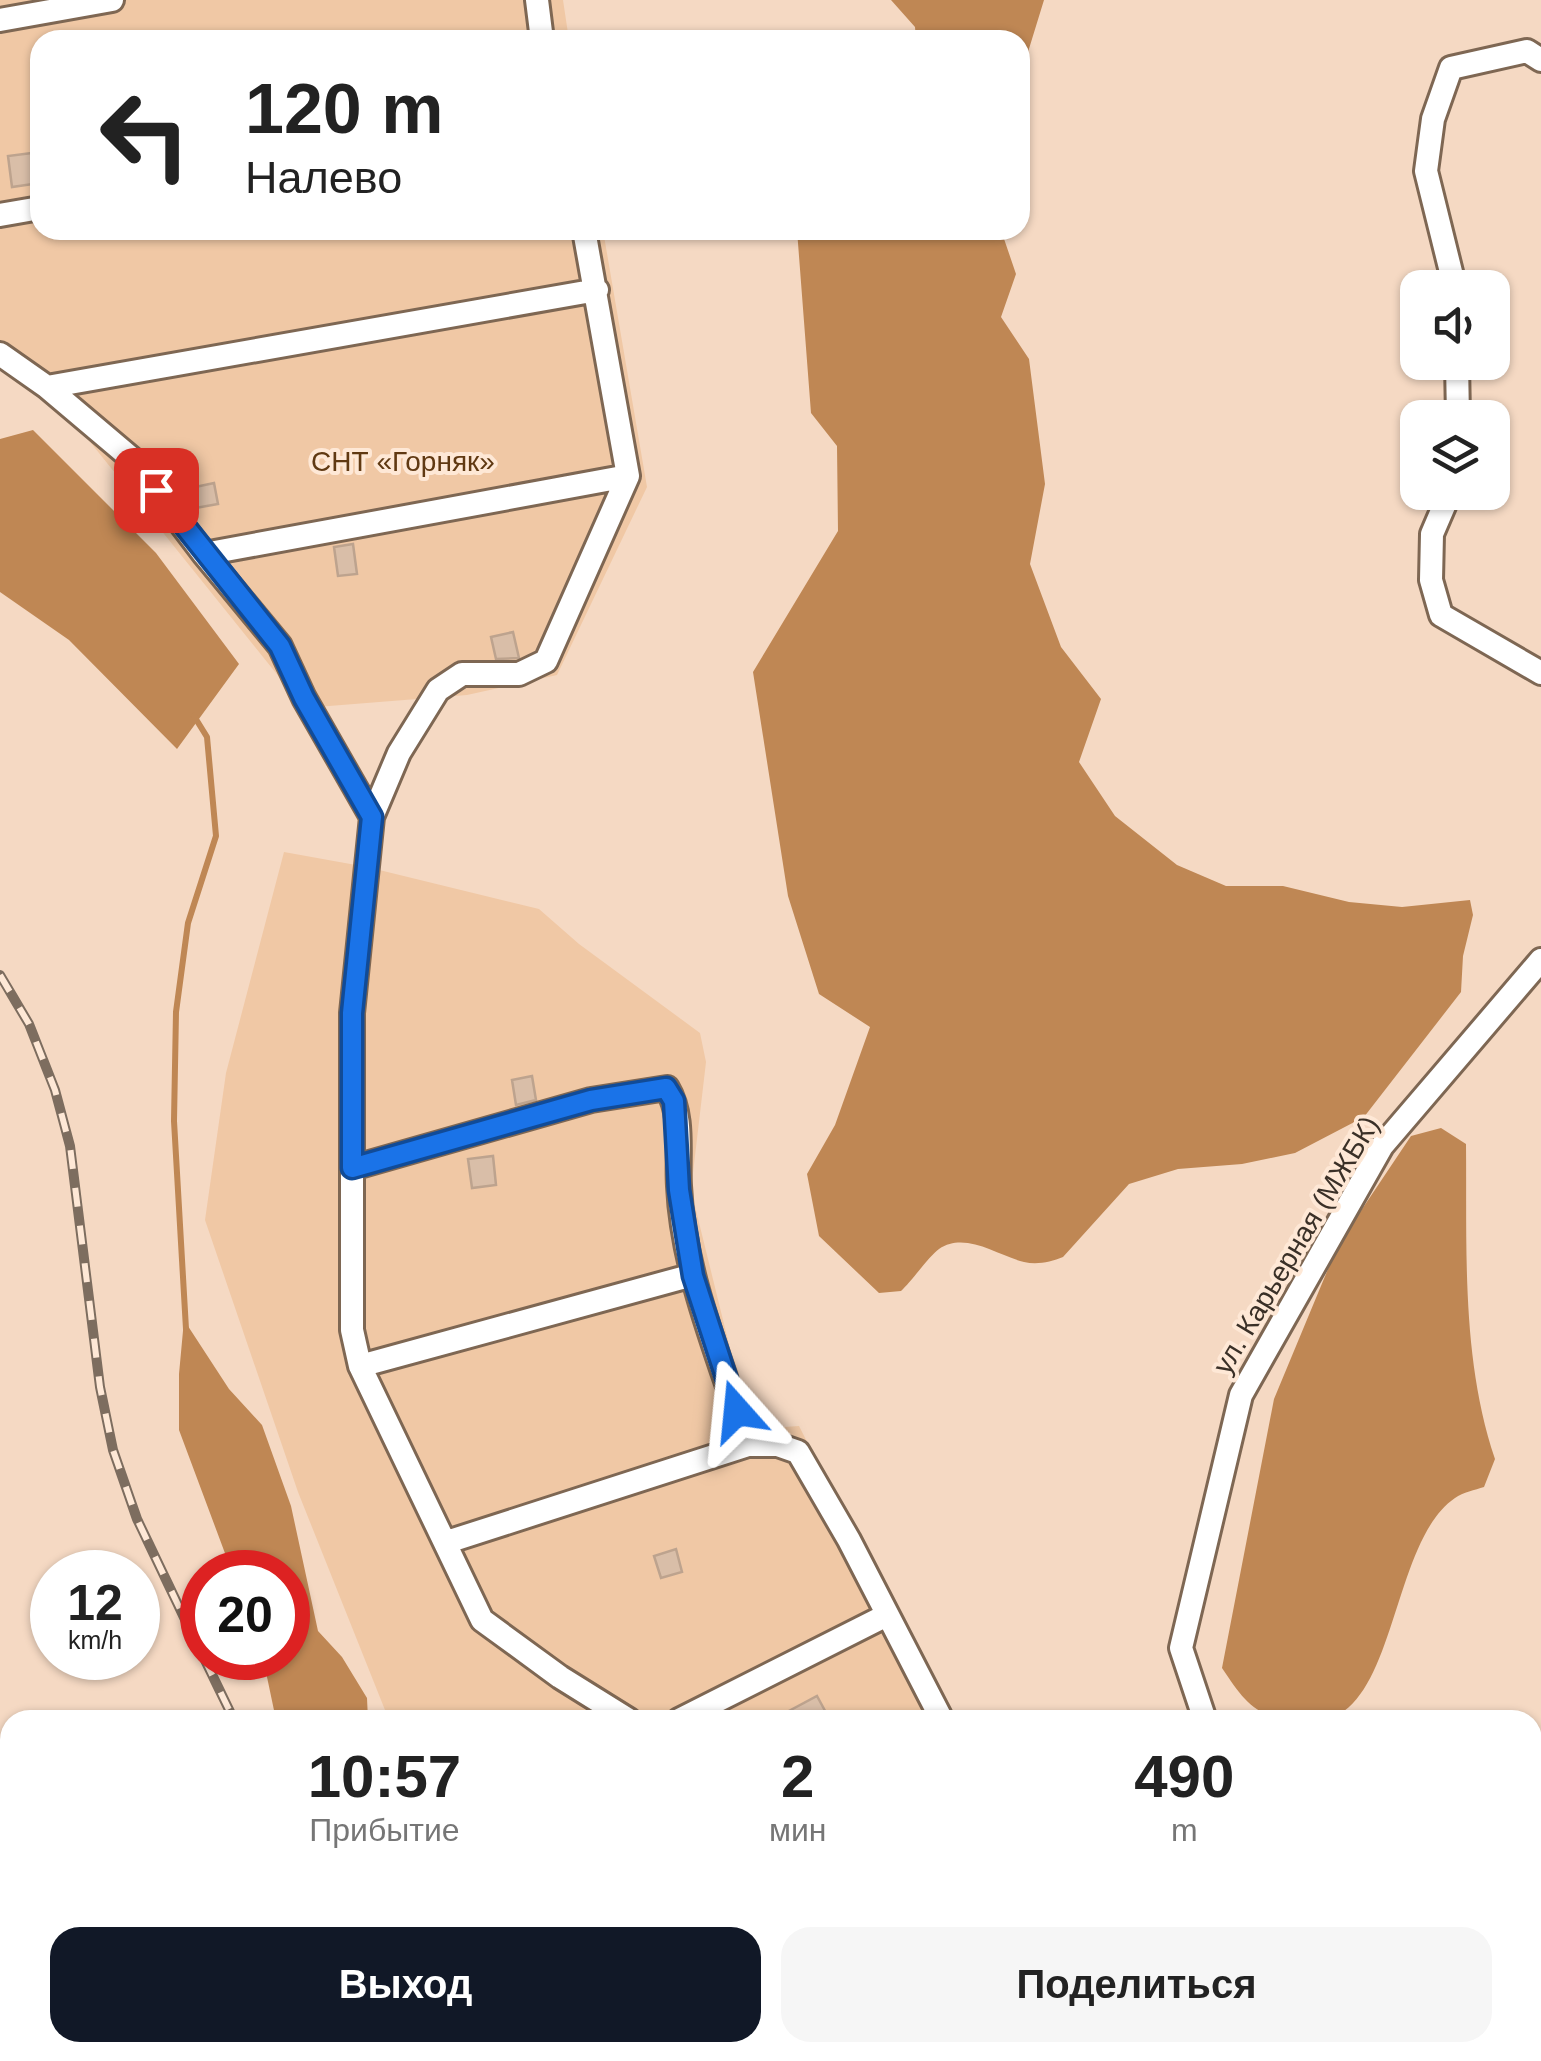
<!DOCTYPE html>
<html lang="ru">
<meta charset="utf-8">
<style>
:root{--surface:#fff;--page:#f6f6f6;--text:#222;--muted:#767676;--accent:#111827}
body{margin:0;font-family:Arial,sans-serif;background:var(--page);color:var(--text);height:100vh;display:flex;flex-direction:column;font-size:38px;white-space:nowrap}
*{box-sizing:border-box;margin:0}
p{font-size:32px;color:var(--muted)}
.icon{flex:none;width:55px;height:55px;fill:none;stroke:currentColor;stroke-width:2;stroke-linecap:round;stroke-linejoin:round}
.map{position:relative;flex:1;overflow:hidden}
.details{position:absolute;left:0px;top:1710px;width:1542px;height:352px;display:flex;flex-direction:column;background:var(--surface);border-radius:30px 30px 0 0;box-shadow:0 2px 8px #0004}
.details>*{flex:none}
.top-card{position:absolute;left:30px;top:30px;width:1000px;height:210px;border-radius:30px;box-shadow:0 2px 8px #0004;background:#fff;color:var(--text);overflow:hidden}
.controls{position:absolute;left:1400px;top:270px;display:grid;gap:20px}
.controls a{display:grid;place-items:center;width:110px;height:110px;border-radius:20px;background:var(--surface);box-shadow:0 2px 8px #0004;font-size:50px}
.speed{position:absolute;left:30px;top:1550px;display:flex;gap:20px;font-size:50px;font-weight:700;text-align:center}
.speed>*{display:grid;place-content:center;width:130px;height:130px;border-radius:50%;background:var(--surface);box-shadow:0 2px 8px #0004;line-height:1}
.speed small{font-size:25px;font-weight:400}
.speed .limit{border:15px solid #d22;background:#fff;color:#111}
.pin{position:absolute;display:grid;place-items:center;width:85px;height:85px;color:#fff;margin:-42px;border-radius:20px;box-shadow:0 5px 15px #0006}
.me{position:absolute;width:110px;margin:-55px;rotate:342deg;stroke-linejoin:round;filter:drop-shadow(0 0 8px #0008)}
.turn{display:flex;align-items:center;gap:35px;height:210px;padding:0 50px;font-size:45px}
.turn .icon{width:130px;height:130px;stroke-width:2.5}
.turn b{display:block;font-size:70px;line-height:85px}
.eta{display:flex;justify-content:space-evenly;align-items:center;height:170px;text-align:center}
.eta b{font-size:60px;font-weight:800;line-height:70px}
.action{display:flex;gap:20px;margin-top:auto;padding:20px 50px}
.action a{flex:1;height:115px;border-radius:30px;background:var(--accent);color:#fff;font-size:40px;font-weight:800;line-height:115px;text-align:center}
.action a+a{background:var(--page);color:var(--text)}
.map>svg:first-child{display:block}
.green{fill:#f0c8a5}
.water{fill:#bf8754}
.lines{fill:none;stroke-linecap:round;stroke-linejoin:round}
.stream{stroke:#bf8754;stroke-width:6}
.building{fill:#d9bea8;stroke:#bda38e;stroke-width:2.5}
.minor-casing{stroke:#7e6753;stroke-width:28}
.minor{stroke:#fff;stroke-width:22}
.rail-casing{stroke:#7d6d5f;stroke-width:10}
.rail{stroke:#fee8d6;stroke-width:6;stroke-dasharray:19;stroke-linecap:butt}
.route-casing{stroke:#114b97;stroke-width:25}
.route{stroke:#1a73e8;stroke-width:18}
.labels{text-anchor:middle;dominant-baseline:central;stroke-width:8;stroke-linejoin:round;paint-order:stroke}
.park-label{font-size:28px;fill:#603912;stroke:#fee8d6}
.street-label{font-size:28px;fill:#3a3027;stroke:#fee8d6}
</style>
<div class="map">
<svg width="1541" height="2061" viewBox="0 0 1541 2061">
<rect width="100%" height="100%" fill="#f5d9c3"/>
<path class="green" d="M0,0H563L569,40H40V230H603L647,487L557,675L467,695L304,708L66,412L0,369Z
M284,852L367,867L539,909L579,944L700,1033L706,1062L691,1190L741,1393L769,1428L799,1426L949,1720H389L298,1492L205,1220L226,1073Z
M1074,2052L1076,2061H703L696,2053Z"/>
<path class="water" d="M891,0H1044L1020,78V40H916L915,27Z
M797,230H1001L1016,274L1001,317L1029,359L1045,484L1030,564L1061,647L1101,699L1079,762L1115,816L1177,865L1226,886H1283L1349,902L1402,907L1470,900L1473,915L1463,956L1461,992L1364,1117L1295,1153L1242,1164L1178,1169L1129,1184L1063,1257C1051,1262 1037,1265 1024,1262C998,1256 966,1231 939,1249C931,1254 911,1282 901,1291L879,1293L819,1236L807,1174L835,1125L870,1027L819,994L788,896L753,672L838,531L837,446L811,413Z
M33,430L156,553L239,664L177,749L69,640L0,592V439Z
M1441,1128L1466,1144C1467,1249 1461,1358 1495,1459L1484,1487C1475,1490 1463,1492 1455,1498C1393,1540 1397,1697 1329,1719C1321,1722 1308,1720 1299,1720C1257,1720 1244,1701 1222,1668L1274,1399L1338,1245L1411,1136Z
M184,1320L229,1389L262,1425L291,1506L318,1631L342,1657L367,1698L368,1720H278L275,1715L263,1658H288V1572H232L179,1430V1374Z"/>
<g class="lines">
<path class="stream" d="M186,1329L174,1121L176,1012L188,923L216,836L207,737L194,716"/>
</g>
<path class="building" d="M40,152V183L12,187L8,156Z
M214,483L218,504L190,509L186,489Z
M353,544L357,574L338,576L334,547Z
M513,632L519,658L496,659L491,637Z
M532,1076L536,1100L516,1105L512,1080Z
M493,1156L496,1185L472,1188L468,1159Z
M676,1549L682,1572L661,1578L654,1556Z
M817,1696L830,1720H772Z"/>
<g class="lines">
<defs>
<path id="minor" d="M537,0L542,40
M0,20L112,0
M0,215L40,208
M584,230L628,476L546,661L519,674H462L438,690L399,753L372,817L352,1013V1330L360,1366L482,1620L560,1677L629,1720
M1455,288L1426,171L1433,119L1451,68L1527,51L1541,60
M0,354L47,387L131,458L204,554L280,646L304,698L372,817
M1457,362L1458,418
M47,387L597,290
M1450,492L1432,534L1431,580L1441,615L1541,673
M204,554L628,476
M352,1168L591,1100L667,1088C684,1116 677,1154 679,1186C683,1274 721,1361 748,1445L447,1542
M360,1366L693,1275
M748,1445H778L798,1452L849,1540L942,1720
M679,1720L887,1615
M1205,1720L1181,1648L1241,1395L1382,1146L1541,960
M1532,1817L1541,1814
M732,2052L737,2061
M906,2052L911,2061
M1064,2052L1066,2061
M1399,2052L1405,2061
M1116,2061L1119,2052
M1370,2061L1372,2052"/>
</defs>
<use href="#minor" class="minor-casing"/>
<use href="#minor" class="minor"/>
<defs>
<path id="rail" d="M0,975L29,1024L55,1090L70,1146L100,1387L113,1450L137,1519L202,1655
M204,1658L234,1720
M394,2052L398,2061"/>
</defs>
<use href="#rail" class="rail-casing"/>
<use href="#rail" class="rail"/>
</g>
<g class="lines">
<defs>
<path id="route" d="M156,490L280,646L304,698L372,817L352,1013V1168L591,1100L666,1088L674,1101L679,1190L693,1276L737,1411"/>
</defs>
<use href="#route" class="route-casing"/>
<use href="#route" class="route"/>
</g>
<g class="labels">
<g class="park-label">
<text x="403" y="461">СНТ «Горняк»</text>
</g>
<g class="street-label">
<text transform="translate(1296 1245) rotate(-59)">ул. Карьерная (МЖБК)</text>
</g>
</g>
</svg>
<div class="controls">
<a><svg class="icon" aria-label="sound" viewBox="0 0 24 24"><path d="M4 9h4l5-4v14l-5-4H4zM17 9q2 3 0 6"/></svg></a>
<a><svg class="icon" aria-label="layers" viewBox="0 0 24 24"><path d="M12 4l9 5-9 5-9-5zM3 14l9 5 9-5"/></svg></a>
</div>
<div class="speed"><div>12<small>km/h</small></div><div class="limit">20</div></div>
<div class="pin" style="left:156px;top:490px;background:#d93025"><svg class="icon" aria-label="arrive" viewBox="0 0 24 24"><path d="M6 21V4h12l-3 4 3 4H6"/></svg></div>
<svg class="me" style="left:737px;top:1411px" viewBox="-20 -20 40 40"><path d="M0-17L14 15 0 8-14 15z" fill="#1a73e8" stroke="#fff" stroke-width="4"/></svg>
<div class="top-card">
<div class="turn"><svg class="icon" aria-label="left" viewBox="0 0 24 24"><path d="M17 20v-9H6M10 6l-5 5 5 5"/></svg><div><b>120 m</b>Налево</div></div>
</div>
<section class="details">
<div class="eta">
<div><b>10:57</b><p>Прибытие</p></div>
<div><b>2</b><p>мин</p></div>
<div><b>490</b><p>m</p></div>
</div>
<div class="action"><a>Выход</a><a>Поделиться</a></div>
</section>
</div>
